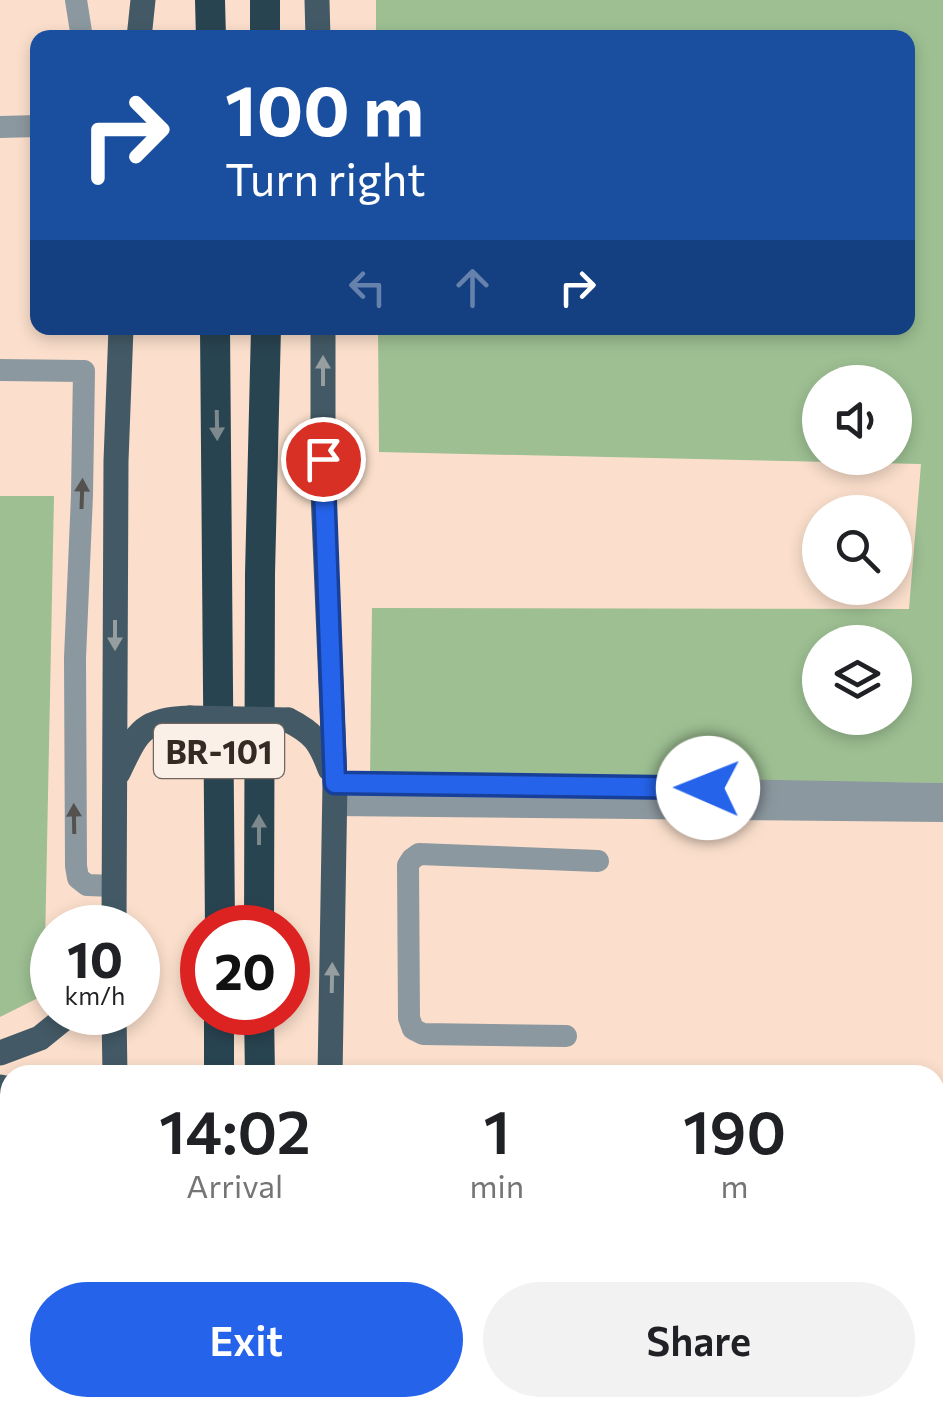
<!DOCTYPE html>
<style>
:root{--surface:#fff;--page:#f2f2f2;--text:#202124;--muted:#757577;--accent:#2563eb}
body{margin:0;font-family:Commissioner,sans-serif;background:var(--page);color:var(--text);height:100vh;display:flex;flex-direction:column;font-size:38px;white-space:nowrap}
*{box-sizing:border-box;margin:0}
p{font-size:32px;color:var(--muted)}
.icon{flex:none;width:55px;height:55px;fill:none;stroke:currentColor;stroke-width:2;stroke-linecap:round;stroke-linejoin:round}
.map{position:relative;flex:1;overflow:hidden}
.drawer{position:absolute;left:0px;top:1065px;width:945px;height:352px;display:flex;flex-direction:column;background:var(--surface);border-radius:30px 30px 0 0;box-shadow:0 5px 15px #0003}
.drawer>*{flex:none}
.hud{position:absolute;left:30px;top:30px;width:885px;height:305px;border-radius:20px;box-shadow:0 5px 15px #0003;background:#1a4fa0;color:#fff;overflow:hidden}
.tools{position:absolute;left:802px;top:365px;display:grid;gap:20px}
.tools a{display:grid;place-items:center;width:110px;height:110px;border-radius:50%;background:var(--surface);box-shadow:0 5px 15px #0003;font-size:50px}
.speed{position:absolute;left:30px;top:905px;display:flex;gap:20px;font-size:50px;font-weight:700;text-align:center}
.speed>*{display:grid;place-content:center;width:130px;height:130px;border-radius:50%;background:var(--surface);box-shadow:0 5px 15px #0003;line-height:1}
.speed small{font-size:25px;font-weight:400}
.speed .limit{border:15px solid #d22;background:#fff;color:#111}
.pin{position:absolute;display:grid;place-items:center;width:85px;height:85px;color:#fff;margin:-42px;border:5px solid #fff;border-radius:50%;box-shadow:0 2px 10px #0007}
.me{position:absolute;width:110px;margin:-55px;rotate:271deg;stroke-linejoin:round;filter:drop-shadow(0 0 8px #0008)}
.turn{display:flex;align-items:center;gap:35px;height:210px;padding:0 30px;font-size:45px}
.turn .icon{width:130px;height:130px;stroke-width:2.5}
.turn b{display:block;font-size:70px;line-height:85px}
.lanes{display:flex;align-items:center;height:95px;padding:0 30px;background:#0003;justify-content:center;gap:50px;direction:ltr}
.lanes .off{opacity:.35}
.eta{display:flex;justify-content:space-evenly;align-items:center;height:170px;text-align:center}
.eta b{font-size:60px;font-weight:600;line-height:70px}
.primary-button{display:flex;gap:20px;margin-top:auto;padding:20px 30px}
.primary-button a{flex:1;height:115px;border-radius:60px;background:var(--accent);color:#fff;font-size:40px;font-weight:600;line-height:115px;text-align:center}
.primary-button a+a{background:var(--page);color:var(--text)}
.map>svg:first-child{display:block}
.green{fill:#9dbf92;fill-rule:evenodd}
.water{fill:#5ba4b9}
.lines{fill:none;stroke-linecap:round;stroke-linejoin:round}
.path{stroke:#a38e81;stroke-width:4;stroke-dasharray:8 5;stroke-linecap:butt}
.minor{stroke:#8c989f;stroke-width:22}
.major{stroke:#435a66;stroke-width:25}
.highway{stroke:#294451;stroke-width:30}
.major-bridge{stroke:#435a66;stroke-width:25}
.oneway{fill:#969ea0}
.oneway2{fill:#7d898d}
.oneway3{fill:#54514f}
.route-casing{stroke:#184099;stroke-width:25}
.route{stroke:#2563eb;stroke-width:18}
.labels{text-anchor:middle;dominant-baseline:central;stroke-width:10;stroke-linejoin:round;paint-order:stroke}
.shield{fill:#fbf0e8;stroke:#71665f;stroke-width:2.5}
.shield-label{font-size:32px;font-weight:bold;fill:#362b24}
</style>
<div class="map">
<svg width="943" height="1416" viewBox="0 0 943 1416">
<rect width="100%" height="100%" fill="#fbdfcc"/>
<path class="green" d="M376,0H943V783L370,778L372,608L909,609L921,464L379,452L378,328H908V38L376,37ZM820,382H895V458H820ZM820,642H895V718H820Z
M0,496H54L44,995L0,1017Z
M0,1115H10V1408H64V1416H0Z
M935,1363H943V1416H910V1408H935Z"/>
<path class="water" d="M810,1408H856V1416H810Z"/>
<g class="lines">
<path class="path" d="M357,1416V1408
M369,1416V1408"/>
<path class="minor" d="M76,0L82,38
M0,127L38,126
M0,370L84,371L82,495L75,658L76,866L78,878L87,885L114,886
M335,783L943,794
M335,805L943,811
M566,1036L423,1034L413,1029L409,1018L408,865L412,859L419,854L598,861"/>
<path class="major" d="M317,0L318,38
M139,38L143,0
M323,328V492L335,783L330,1075
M288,720C314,733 320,742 330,769
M118,773C138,731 141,720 190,718
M114,928L116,461L121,328
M114,1012L115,1075
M0,1053L40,1038L72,1012
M0,1087L10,1089
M108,1416L109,1408
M323,1416L324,1408"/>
<path class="highway" d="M210,0L211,38
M265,38V0
M215,328L220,928
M259,928L260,574L266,328
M259,1012L260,1075
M219,1075V1012
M259,1408V1416
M214,1416V1408"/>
<path class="major-bridge" d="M190,718L288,720"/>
</g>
<defs><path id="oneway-solid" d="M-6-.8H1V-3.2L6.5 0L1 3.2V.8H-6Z" transform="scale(2.5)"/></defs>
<g class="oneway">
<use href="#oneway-solid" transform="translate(323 371) rotate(-90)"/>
<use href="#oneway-solid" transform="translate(115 635) rotate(90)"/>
<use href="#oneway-solid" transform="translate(332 978) rotate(-89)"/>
</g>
<g class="oneway2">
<use href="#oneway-solid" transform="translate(217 425) rotate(89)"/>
<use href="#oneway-solid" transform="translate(259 830) rotate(-90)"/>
</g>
<g class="oneway3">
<use href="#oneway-solid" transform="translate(82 494) rotate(-88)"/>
<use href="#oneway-solid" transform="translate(74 819) rotate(-91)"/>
</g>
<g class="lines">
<defs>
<path id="route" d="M323,459L335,783L708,788"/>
</defs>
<use href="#route" class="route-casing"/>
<use href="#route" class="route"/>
</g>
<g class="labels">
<rect class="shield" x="154" y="724" width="130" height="54" rx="8"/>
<g class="shield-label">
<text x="219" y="751">BR-101</text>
</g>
</g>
</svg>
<div class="tools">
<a><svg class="icon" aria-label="sound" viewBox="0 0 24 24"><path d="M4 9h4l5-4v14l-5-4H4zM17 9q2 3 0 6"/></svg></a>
<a><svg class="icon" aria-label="search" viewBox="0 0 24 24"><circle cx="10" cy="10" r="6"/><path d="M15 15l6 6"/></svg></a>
<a><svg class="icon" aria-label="layers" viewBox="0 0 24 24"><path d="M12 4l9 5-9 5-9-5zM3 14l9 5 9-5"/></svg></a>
</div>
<div class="speed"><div>10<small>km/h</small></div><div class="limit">20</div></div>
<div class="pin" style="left:323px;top:459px;background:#d93025"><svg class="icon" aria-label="arrive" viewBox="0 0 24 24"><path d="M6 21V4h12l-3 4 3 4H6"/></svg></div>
<svg class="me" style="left:708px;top:788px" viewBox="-20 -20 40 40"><circle r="19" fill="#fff"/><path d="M0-13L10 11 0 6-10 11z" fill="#2563eb"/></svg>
<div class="hud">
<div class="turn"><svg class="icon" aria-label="right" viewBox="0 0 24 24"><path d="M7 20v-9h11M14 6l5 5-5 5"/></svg><div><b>100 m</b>Turn right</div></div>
<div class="lanes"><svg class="icon off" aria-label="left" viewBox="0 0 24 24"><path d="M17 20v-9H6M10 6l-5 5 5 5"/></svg><svg class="icon off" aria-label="ahead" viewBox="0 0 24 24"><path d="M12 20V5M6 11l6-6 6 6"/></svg><svg class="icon" aria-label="right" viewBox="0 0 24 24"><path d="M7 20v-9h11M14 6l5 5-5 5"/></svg></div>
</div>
<section class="drawer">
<div class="eta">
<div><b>14:02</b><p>Arrival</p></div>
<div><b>1</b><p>min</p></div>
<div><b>190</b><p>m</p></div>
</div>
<div class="primary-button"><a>Exit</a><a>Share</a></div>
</section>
</div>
